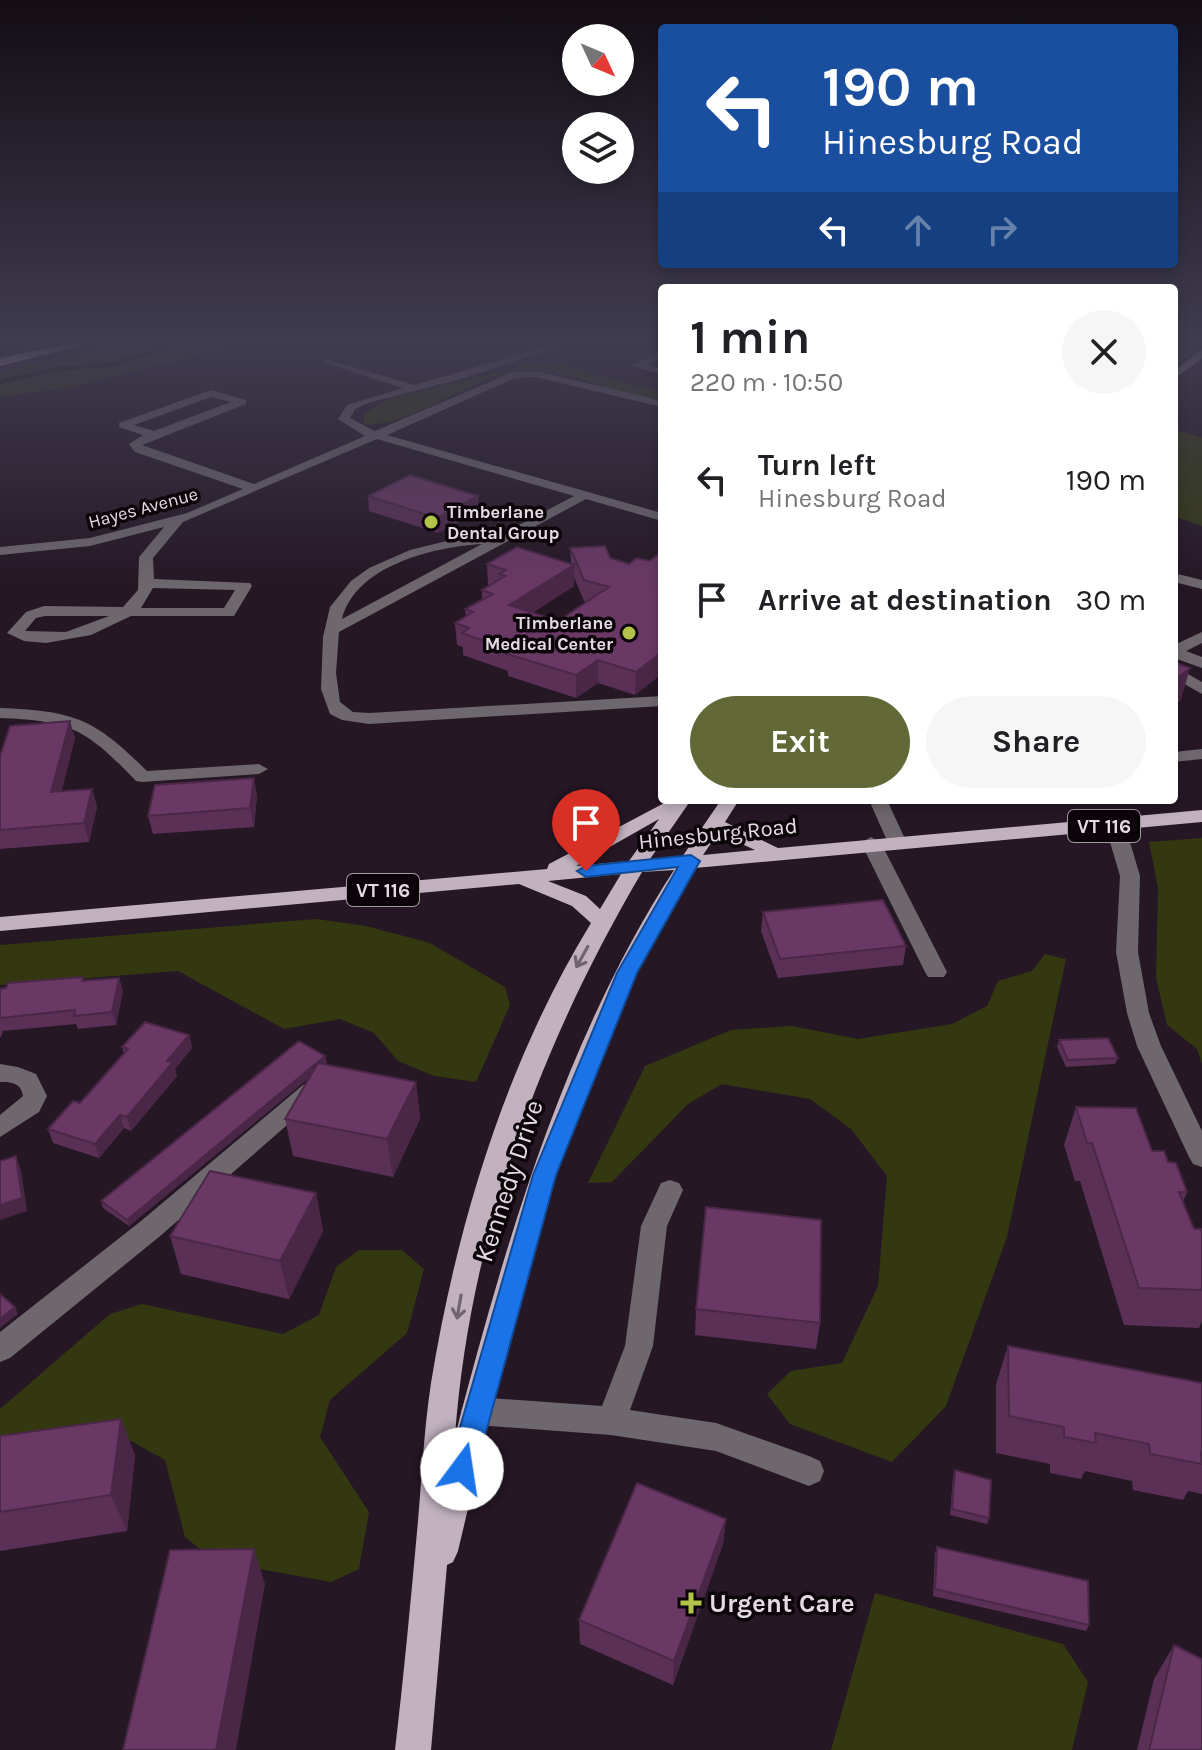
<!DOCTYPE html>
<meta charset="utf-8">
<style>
:root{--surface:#fff;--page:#f6f6f6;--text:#202124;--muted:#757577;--accent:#626936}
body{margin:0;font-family:Karla,sans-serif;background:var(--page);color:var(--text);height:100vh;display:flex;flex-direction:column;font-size:30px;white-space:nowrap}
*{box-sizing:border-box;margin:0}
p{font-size:26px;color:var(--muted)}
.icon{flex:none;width:44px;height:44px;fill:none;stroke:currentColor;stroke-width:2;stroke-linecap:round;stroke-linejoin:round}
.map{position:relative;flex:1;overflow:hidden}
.details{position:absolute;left:658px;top:284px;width:520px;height:520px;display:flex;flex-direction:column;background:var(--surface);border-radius:8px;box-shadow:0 4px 12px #0003}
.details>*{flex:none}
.hud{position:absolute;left:658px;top:24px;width:520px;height:244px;border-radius:8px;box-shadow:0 4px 12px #0003;background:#1a4fa0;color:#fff;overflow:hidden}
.needle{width:52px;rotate:134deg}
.controls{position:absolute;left:562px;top:24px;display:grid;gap:16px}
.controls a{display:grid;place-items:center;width:72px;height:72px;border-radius:50%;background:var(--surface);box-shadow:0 4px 12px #0003;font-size:40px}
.pin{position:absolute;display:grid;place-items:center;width:68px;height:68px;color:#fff;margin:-82px -34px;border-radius:50% 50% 50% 0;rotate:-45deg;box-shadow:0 0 8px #0007}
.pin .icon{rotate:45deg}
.me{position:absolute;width:88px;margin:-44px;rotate:14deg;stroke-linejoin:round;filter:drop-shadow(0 0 6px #0008)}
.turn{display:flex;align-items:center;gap:28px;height:168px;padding:0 32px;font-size:36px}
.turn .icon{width:104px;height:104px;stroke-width:2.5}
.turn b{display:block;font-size:56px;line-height:68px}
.lanes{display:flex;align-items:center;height:76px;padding:0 32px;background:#0003;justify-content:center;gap:40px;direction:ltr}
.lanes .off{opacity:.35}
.round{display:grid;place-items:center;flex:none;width:84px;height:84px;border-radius:42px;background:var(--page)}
.summary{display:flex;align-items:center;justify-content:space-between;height:136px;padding:0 32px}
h1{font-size:48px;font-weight:700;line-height:60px}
.button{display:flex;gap:16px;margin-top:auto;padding:16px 32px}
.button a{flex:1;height:92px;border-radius:48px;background:var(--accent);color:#fff;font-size:32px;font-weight:700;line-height:92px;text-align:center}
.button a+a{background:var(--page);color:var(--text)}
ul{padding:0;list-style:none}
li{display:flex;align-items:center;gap:24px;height:120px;padding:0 32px}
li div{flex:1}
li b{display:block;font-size:30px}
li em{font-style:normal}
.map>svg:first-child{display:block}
.green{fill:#333811}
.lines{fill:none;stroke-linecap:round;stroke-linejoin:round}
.stream{stroke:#080a00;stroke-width:4}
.minor{fill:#6e676d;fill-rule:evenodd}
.major{fill:#c2b2c0;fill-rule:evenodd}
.highway{fill:#e4d0e1;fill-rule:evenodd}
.wall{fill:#5a3057;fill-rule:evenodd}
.shaded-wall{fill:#4a2747}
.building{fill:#693865;stroke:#4a2747;stroke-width:2}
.oneway{stroke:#70646e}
.route{fill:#1a73e8;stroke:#114b97;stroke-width:2}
.poi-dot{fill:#b3c24b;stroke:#0b050a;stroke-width:3}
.labels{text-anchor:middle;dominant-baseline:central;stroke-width:7;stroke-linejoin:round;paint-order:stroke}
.far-street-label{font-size:18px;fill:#e4dae3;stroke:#0b050a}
.far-poi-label{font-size:18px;font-weight:bold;fill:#e4dae3;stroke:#0b050a;text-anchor:start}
.shield{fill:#0b050a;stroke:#a39aa2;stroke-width:2}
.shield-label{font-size:20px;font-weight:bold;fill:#e4dae3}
.street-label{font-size:22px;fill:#e4dae3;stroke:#0b050a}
.near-street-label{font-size:26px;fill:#e4dae3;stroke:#0b050a}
.near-poi-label{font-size:26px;font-weight:bold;fill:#e4dae3;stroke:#0b050a;text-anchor:start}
</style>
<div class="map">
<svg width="1202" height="1750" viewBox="0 0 1202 1750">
<rect width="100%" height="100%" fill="#251724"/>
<path class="green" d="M121,345H239L72,387L0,397V371Z
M530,364L563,365L656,391L662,394V399C614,400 567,364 519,371C467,379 415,425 363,425L365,413L388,399Z
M1174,430L1202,437V526L1174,516Z
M1202,838V1064L1197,1049L1167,1025L1156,978L1158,888L1149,842Z
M316,919L366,926L430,943L505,987L510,1005L476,1082L434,1076L398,1061L374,1033L340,1019L284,1029L178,971L0,985V945Z
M1045,954L1066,959L1007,1237L946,1406L892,1462L790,1424L767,1394L791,1371L842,1363L878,1286L887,1176L851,1129L810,1099L722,1084L688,1104L612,1182L588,1183L645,1066L731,1030L792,1026L858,1039L952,1024L987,1006L998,981L1032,971Z
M359,1250H402L424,1269L407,1333L330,1400L320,1437L369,1512L359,1569L331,1582L215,1561L185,1537L165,1460L131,1441L0,1440V1409L110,1314L142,1304L283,1334L319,1315L336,1267Z
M875,1593L1063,1644L1088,1682L1072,1750H831Z"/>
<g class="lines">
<path class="stream" d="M0,382L55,369L110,365L172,345"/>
<path class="minor" d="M549,345H564L458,380L371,402L355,409L350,418L375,431L513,372L536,371L662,401V407L536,377L515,378L387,435L662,513V521L586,499L339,632L336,673L340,702L353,712L369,713L662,696V706L369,724L342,720L330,714L321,689L323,637L330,607L351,581L369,568L410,550L459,538L498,536L574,496L377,439L183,522L153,558L154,579L250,583L252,586L234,616H131L91,635L46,643L24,641L7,633L26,612L44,606L123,607L138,590L139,557L164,527L90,546L0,555V547L90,538L187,513L243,489L135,452L129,444L143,435L119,427V423L211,390L246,400V404L142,445L254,484L365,436L338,419L347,405L403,388L325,363V359L415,385ZM211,397L231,402L154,431L134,425ZM482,544L342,619C356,565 434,547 482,544ZM153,588L235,590L224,608H141ZM45,616H109L66,632L25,631L36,618Z
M662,350V357L647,365L662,368V374L631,366Z
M1174,573L1202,580V589L1174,582Z
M1202,632V643L1186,651L1202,657V668L1174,658V645Z
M1174,666L1202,682V694L1174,678Z
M0,708C74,711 94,718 147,771L259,764L268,769L259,774L142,782L136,781C86,729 72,721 0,718Z
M1202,749V759L1174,762V752Z
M869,800H887L906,841L903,845H889Z
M1115,819L1125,825L1140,876L1138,952L1149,1013L1161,1046L1202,1131V1167L1193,1164L1189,1157L1137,1046L1127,1013L1116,952L1120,876L1105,825Z
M871,837L881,843L947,972L944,977H928L925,972L861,843Z
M0,1064L18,1067L36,1074L47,1096L39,1112L0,1137V1115L23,1096C21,1083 12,1082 0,1082Z
M311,1082L319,1085L323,1091L319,1097L159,1237L10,1358L0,1362V1332L141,1221L303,1085Z
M670,1180L679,1183L683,1190L667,1226L653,1346L630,1410L716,1423L809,1456L820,1461L824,1471L820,1481L809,1486L716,1451L611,1435L476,1425L465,1421L461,1411L465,1401L476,1397L602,1406L625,1346L641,1226L661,1183Z"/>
<path class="major" d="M1202,350V358L1174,379V371Z
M670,800H691L650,859L682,857L721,800H739L725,822L778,848L1202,810V822L695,868C567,1073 513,1318 458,1551L453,1562L447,1565L431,1750H395C404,1674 411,1598 418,1521C422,1475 424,1429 431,1383C457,1224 506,1062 591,923L572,906L519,884L0,931V917L547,869L549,864ZM659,819L629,861L576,866ZM718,833L755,850L703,855ZM674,870C564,1040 506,1241 455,1436C470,1235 540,1045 642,872ZM621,874L600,909L586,896L548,881Z"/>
<path class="highway" d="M61,345H83L0,366V358Z"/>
</g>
<path class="wall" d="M368,496H478L479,511L438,533L369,511Z
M570,548L629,564L649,561L635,695L598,683L576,698L508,676V671L463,655V647L457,645L455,623L466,616L465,609L482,600V590L490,585H488L487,564H571ZM574,577L584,601L587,602L558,621L532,613L574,586Z
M75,738L61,791L92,789L97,807L89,842L0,849V756Z
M257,796L254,827L153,834L148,816Z
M763,912L906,946L903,965L778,978L761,931Z
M83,977L84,981L119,978L123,991L116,1025L78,1029L76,1024L3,1031L1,1037H0V989Z
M189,1035L192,1048L175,1069L177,1076L131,1131L124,1128L99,1158L53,1143L48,1129L80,1103L124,1054L122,1047Z
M1059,1040L1118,1058L1115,1064L1066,1067L1057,1047Z
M325,1056L327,1063L325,1064L416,1082L420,1119L393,1177L293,1156L285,1119L310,1077L129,1226L103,1208L101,1201Z
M1076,1107L1152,1151L1168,1162L1187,1192L1183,1202L1194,1229L1202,1232V1321L1199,1328L1124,1325L1080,1181H1075L1064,1145Z
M316,1193L323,1231L289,1299L181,1274L170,1236Z
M696,1309L820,1323L816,1349L695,1335Z
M1008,1346L1202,1383V1494L1188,1491L1183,1500L1133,1490L1132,1481L1085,1471L1081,1479L1050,1473V1464L996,1453V1384Z
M121,1419L135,1456L127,1531L0,1551V1436Z
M955,1470L989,1518L987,1524L950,1515L953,1477Z
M726,1519L723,1544L673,1685L580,1644L579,1620Z
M937,1547L1089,1625L1086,1631L933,1596L935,1553Z
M1174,1645L1202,1750H1137L1154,1679Z"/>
<path class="shaded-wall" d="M478,496L479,511L438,533L437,518Z
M574,565V586L510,626L509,605Z
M662,652V674L635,695L636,672Z
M598,660V683L576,698V675Z
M1190,668L1181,700L1174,706V681Z
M70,721L75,738L57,810L51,792Z
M254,778L257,796L254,827L250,808Z
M92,789L97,807L89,842L84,823Z
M119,978L123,991L116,1025L112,1012Z
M189,1035L192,1048L175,1069L177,1076L131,1131L127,1117L167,1061Z
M325,1056L327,1063L129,1226L127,1220Z
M416,1082L420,1119L393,1177L387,1139Z
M120,1115L124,1128L99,1158L95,1144Z
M16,1156L21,1170L27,1211L0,1220V1205Z
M316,1193L323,1231L289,1299L280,1261Z
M15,1307L18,1314L0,1328V1319Z
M121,1419L135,1456L127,1531L111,1495Z
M726,1519L723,1544L673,1685L674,1661Z
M254,1549L265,1584L236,1750H216Z"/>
<path class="building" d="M410,475L478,496L437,518L368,496Z
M605,546L610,558L629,564L637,558L649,561L662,552V652L636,672L598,660L576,675L507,654L512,651L462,633L469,628L455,623L473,612L465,609L493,594L482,590L505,576L499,574L506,570L487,564L517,547L574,565L509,605L558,621L609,587L584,580L570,548Z
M1174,662L1190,668L1174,681Z
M70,721L51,792L92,789L84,823L0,830V756L10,726Z
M254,778L250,808L148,816L155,785Z
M883,900L906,946L780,959L763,912Z
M83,977L82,981L119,978L112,1012L74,1016L75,1010L0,1018V989L6,988L8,983Z
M145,1022L189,1035L167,1061L173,1062L127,1117L120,1115L95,1144L48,1129L73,1101L80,1103L128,1049L122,1047Z
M1108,1038L1118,1058L1068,1060L1059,1040Z
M299,1041L325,1056L127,1220L101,1201Z
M318,1063L416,1082L387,1139L285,1119Z
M1076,1107L1136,1108L1152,1151H1164L1168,1162L1176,1163L1187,1192H1179L1194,1229H1201L1202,1232V1290L1139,1288L1092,1143H1087Z
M16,1156L22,1198L0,1205V1161Z
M210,1171L316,1193L280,1261L170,1236Z
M706,1207L821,1220L820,1323L696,1309Z
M0,1294L15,1307L0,1319Z
M1008,1346L1202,1383V1454L1201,1453L1202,1464L1150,1454L1149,1444L1095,1433L1096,1443L1064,1437V1427L1009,1416Z
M121,1419L111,1495L0,1512V1436Z
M955,1470L991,1480L989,1518L952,1509Z
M637,1483L726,1519L674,1661L579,1620Z
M937,1547L1088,1581L1089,1625L935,1589Z
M254,1549L216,1750H123L170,1550Z
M1174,1645L1202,1659V1750H1149Z"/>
<defs><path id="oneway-shaft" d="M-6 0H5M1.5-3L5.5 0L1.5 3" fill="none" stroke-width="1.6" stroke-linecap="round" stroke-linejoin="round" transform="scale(2)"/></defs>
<g class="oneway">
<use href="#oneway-shaft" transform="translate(582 957) rotate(119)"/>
<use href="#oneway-shaft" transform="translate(459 1307) rotate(100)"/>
</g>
<linearGradient id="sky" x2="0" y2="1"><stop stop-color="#140d14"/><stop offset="0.58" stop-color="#403c50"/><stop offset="1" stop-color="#403c50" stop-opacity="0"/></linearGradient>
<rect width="1202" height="590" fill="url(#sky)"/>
<path class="route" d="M691,855L700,861L637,973L556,1175L476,1469L472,1478L462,1482L452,1478L448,1469L533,1175L617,973L678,867L586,877L577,871L586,866Z"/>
<g class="poi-dot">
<circle cx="431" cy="522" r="8"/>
<circle cx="629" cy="633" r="8"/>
<path d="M687 1591h8v8h8v8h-8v8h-8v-8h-8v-8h8z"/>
</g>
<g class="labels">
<g class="far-street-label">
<text transform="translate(143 508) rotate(-15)">Hayes Avenue</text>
</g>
<g class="far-poi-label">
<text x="447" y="512">Timberlane<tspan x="447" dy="21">Dental Group</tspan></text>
<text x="613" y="623" text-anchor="end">Timberlane<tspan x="613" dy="21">Medical Center</tspan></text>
</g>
<g class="shield">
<rect x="1068" y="810" width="72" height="32" rx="6"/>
<rect x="347" y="874" width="72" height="32" rx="6"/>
</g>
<g class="shield-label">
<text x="1104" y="826">VT 116</text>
<text x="383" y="890">VT 116</text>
</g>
<g class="street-label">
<text transform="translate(718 834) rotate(-6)">Hinesburg Road</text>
</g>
<g class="near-street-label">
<text transform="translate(509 1181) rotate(-72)">Kennedy Drive</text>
</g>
<g class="near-poi-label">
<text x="709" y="1603">Urgent Care</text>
</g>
</g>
</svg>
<div class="controls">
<a><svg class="needle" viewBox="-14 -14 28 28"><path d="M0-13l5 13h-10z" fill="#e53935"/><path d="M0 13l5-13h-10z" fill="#757577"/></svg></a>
<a><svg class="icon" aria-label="layers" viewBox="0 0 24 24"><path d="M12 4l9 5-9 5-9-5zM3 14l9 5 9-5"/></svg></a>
</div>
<div class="pin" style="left:586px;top:871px;background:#d93025"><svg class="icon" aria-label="arrive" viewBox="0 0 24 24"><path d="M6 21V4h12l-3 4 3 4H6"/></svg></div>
<svg class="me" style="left:462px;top:1469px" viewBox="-20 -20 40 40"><circle r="19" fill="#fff"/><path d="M0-13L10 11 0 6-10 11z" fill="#1a73e8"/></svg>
<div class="hud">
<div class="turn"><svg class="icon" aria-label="left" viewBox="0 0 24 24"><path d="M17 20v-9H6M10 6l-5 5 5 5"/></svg><div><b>190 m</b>Hinesburg Road</div></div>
<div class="lanes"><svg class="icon" aria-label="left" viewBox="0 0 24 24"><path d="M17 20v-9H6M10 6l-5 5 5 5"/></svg><svg class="icon off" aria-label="ahead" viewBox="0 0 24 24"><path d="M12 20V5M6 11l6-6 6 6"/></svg><svg class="icon off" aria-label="right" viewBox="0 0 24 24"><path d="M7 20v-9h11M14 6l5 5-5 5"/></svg></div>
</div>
<section class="details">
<div class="summary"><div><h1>1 min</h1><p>220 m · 10:50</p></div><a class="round"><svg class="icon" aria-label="close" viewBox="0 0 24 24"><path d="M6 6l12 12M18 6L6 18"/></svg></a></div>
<ul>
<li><svg class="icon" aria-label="left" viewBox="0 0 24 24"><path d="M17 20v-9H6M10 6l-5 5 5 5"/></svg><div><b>Turn left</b><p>Hinesburg Road</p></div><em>190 m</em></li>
<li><svg class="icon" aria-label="arrive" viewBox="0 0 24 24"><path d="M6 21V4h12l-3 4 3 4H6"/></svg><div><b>Arrive at destination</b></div><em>30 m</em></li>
</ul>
<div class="button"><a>Exit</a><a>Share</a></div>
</section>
</div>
